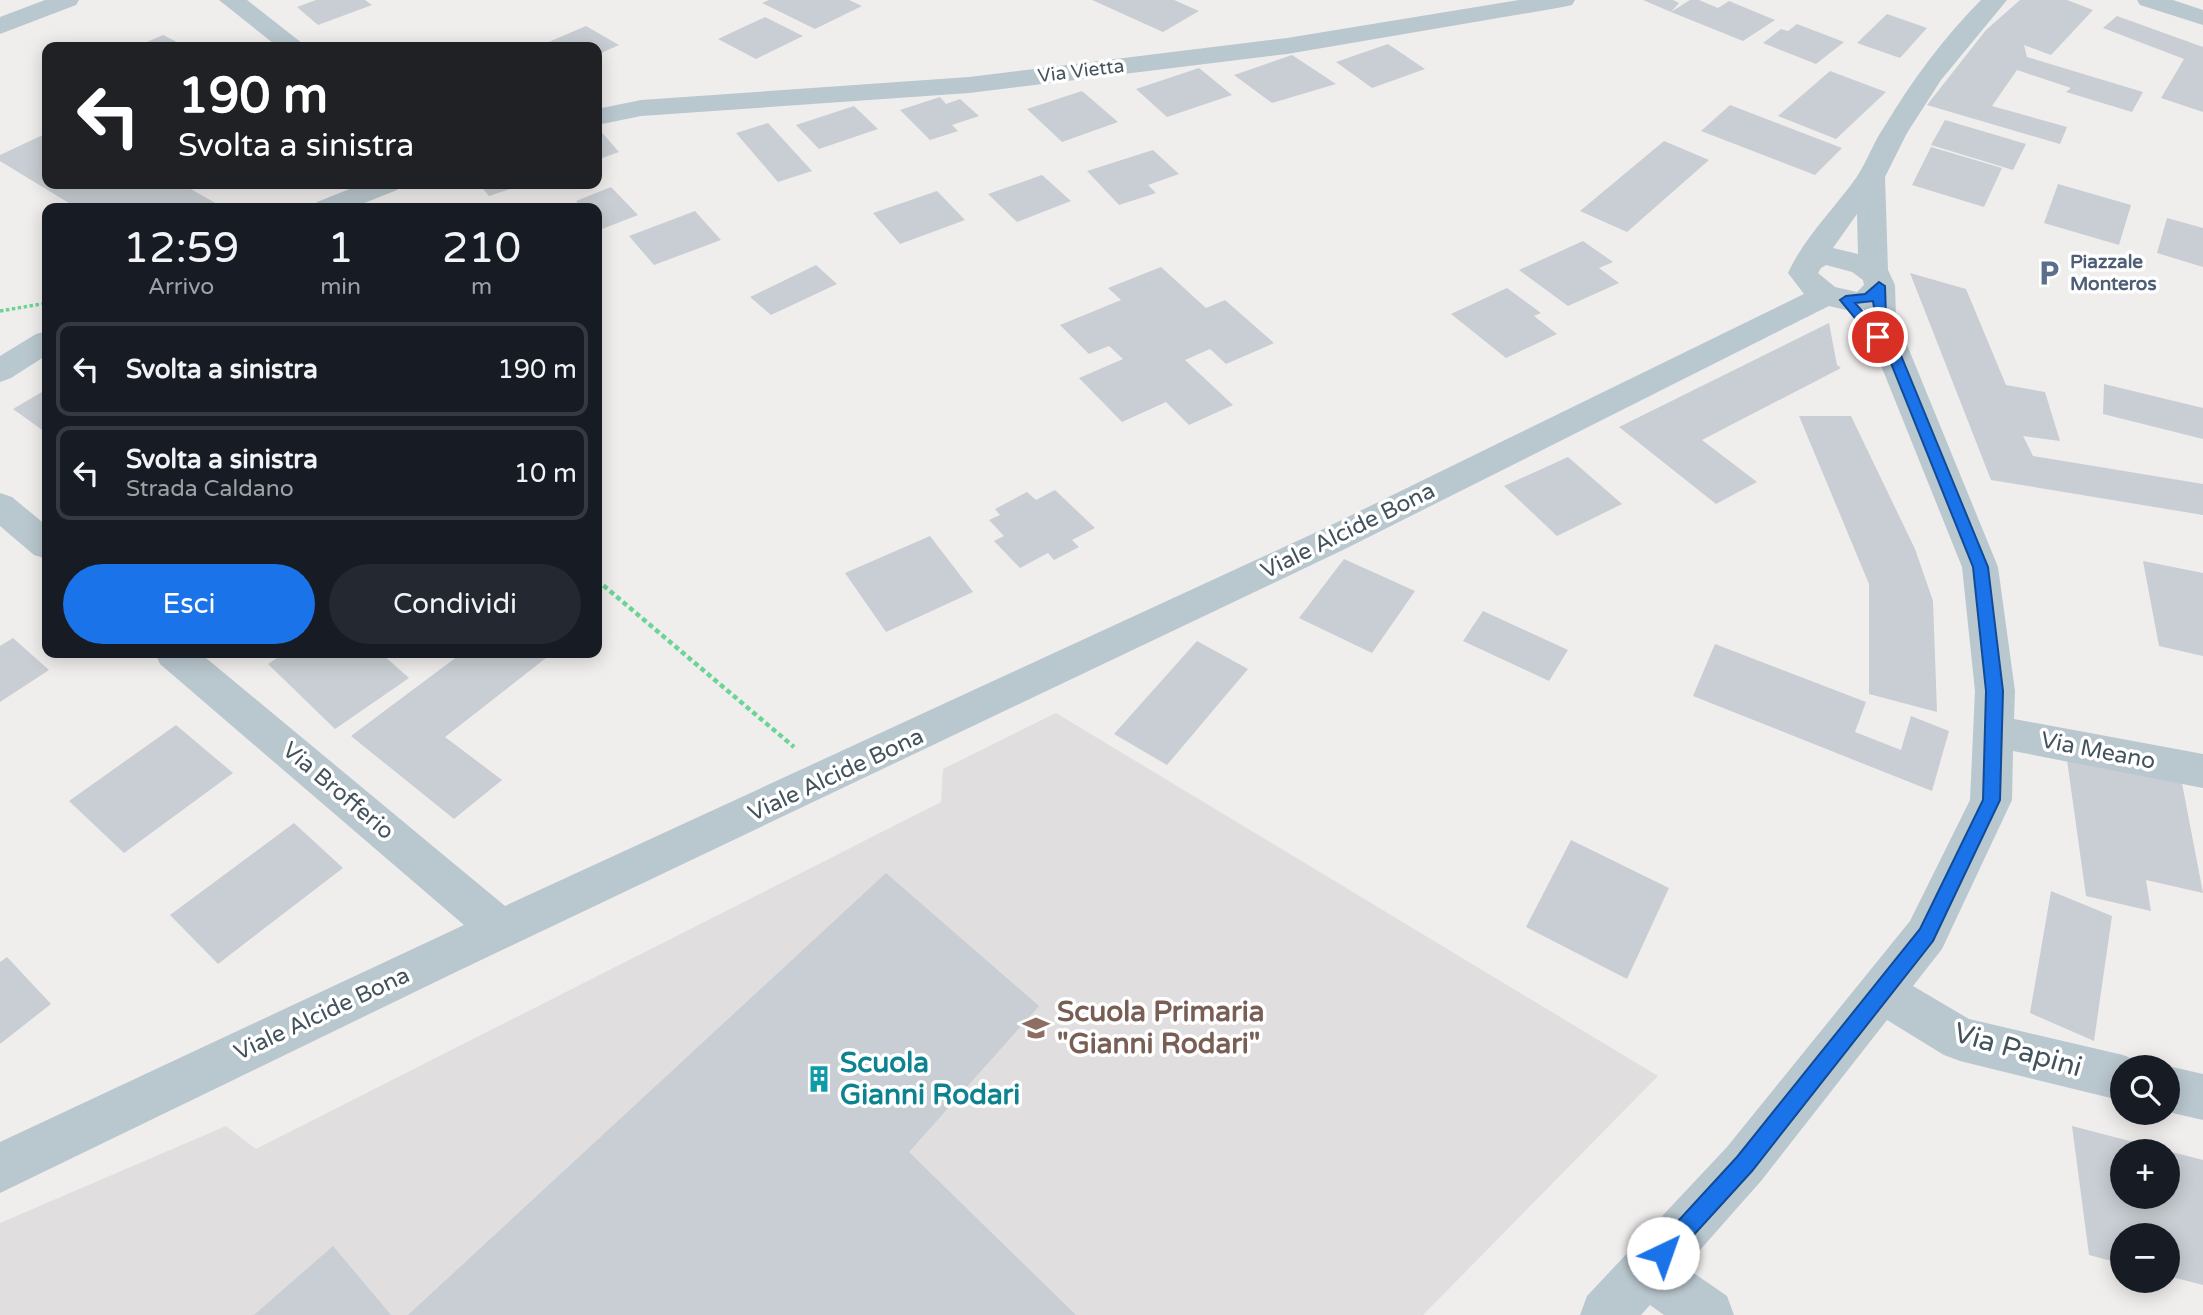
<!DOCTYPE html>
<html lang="it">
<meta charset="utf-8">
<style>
:root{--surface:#171b24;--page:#242831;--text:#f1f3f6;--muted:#9ea1a6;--line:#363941;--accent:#1a73e8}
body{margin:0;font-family:"Varela Round",sans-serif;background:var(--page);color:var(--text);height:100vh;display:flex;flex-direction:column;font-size:26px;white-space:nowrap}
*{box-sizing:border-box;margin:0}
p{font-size:23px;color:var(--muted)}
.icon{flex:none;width:38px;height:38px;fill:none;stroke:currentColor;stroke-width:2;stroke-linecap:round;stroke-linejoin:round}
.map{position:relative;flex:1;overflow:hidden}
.details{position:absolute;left:42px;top:203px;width:560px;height:455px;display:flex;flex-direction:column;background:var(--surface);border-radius:14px;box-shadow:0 4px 18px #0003}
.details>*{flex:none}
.banner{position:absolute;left:42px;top:42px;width:560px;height:147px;border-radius:14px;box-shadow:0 4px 18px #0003;background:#202124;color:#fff;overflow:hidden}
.controls{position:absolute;left:2110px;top:1055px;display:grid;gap:14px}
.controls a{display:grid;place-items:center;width:70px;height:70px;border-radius:50%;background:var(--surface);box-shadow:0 4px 18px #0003;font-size:35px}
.pin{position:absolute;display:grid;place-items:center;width:60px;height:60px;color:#fff;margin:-30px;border:4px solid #fff;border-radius:50%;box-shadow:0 2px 7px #0007}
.me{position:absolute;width:77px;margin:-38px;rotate:42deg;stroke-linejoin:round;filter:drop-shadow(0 0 5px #0008)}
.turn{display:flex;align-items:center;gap:24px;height:147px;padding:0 21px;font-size:32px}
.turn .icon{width:91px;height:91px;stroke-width:2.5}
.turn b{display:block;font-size:49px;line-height:60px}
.eta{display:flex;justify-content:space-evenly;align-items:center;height:119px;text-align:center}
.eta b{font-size:42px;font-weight:600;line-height:49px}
.primary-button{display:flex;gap:14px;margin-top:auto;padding:14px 21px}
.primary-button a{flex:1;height:80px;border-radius:42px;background:var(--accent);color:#fff;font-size:28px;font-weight:600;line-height:80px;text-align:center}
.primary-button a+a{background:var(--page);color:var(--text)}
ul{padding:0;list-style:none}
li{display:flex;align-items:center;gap:21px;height:94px;margin:0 14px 10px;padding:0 7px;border:4px solid var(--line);border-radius:14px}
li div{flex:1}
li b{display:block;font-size:26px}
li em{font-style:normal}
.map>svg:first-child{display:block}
.education{fill:#e1dedf}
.building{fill:#c8ced3}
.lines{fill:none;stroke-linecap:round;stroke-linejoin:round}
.path-far1{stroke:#6ad594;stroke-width:3.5;stroke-dasharray:3.5 2.5;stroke-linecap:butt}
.path{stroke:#6ad594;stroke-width:4.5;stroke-dasharray:5 3.5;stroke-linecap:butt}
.minor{fill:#b9c7ce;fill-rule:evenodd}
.route{fill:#1a73e8;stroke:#114b97;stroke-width:2;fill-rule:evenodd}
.labels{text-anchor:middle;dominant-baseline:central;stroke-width:7;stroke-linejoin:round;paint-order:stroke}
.far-street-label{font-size:19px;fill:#43535d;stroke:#fff}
.far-service-label{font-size:19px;font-weight:bold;fill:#4e5e75;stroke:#fff;text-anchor:start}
.street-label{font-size:23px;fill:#43535d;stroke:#fff}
.near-education-label{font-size:28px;font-weight:bold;fill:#785e54;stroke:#fff;text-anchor:start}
.near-street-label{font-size:28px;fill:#43535d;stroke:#fff}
.near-culture-label{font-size:28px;font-weight:bold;fill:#0d838f;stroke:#fff;text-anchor:start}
</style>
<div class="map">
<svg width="2203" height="1315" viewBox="0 0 2203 1315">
<rect width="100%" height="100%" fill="#f0eded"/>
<path class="education" d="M1056,713L1658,1076L1423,1315H0V1223L226,1126L256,1149L941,802L943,769Z"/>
<path class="building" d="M316,0H365L372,5L318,25L297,7Z
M769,0H849L862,6L815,29L762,3Z
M1092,0H1174L1199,11L1163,32Z
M1643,0H1673L1679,3L1671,12Z
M1690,0H1699L1718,8L1729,1L1775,20L1743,41L1671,12Z
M2020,0H2067L2093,10L2051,55L2024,45L2027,57L2143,92L2132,112L2066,92L2071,88L2017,70L1992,106L2067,127L2060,144L1927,105L1986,30Z
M1887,14L1927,28L1900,58L1857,43Z
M2117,16L2203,47V112L2161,98L2184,59L2103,28Z
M765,17L803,36L756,59L718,39Z
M1797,24L1844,42L1816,64L1763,43L1781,29L1788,31Z
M586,26L619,45L597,55V47H537Z
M163,35L187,47H135Z
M1388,44L1425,69L1372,88L1336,62Z
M1292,55L1336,84L1272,103L1234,75Z
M1199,68L1232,95L1167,117L1136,89Z
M1830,71L1886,92L1836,139L1778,116Z
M1082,91L1118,122L1062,142L1027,109Z
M940,97L946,104L960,99L979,116L952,125L958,131L930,140L900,110Z
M1730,105L1842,148L1815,175L1701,131Z
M854,106L878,129L819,149L796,125Z
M1945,120L2026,144L2013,170L1931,145Z
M768,123L812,171L778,182L736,133Z
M597,127L619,152L597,160Z
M47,133V184H182L219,205L212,208H77L0,161V155Z
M1664,141L1709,160L1627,232L1580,211Z
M1931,147L2002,168L1984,207L1912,185Z
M1153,150L1179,174L1148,185L1156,193L1119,205L1087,171Z
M1042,175L1071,201L1017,222L988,194Z
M479,184H525L489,196Z
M2058,184L2131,205L2119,245L2044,223Z
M611,187L638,215L602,229L597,223V208H583L576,201Z
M937,191L965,220L900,244L873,213Z
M695,211L721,240L654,265L629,236Z
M2167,218L2203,228V267L2157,253Z
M1583,241L1613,262L1599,268L1619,283L1568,306L1519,270Z
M816,265L837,284L771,315L750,297Z
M1161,267L1206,308L1225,300L1274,343L1226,364L1210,349L1185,360L1233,405L1189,425L1166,402L1122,422L1079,378L1123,359L1109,346L1089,354L1060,325L1121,300L1108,288Z
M1910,273L1966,289L2006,385L2045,392L2060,441L2023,436L2033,456L2203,484V515L1991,480Z
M1507,288L1541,313L1534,316L1557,334L1506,358L1451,314Z
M1829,323L1837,365L1841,368L1702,440L1757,482L1716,504L1619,427Z
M2104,384L2203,408V439L2103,414Z
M47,389V431L45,432L13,409Z
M1799,416H1851L1915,549L1933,601L1937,712L1869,694V584Z
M1568,457L1622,504L1557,536L1504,486Z
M1055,490L1095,528L1072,540L1079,547L1054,560L1048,553L1020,568L994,541L1004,536L989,520L1000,515L995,509L1027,492L1036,500Z
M930,536L973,592L886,632L845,573Z
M1344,559L1415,591L1372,653L1299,618Z
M2143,561L2203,573V656L2159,646Z
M1483,611L1568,650L1549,681L1463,641Z
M13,638L49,670L0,702V646Z
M1197,641L1248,669L1167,765L1114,734Z
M1715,644L1866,702L1855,732L1901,750L1911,716L1949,731L1932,791L1693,696Z
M285,653H381L409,678L335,729L268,664Z
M462,653H539L546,658L445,737L502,780L454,819L351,736Z
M176,725L233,773L124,853L69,801Z
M2066,753L2181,778L2203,893L2146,880L2151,911L2086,896Z
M294,823L343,868L218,964L170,915Z
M1571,840L1669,888L1627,979L1526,927Z
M886,873L1039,1006L909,1152L1076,1315H408Z
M2051,891L2112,916L2094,1041L2030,1013Z
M7,957L51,1004L0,1044V962Z
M2072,1126L2168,1151L2123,1152V1197H2168V1151L2203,1160V1285L2168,1276V1236H2123V1264L2089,1255Z
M333,1246L391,1315H254Z"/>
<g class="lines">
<path class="path-far1" d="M0,311L47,303"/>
<path class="path" d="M597,580L794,747"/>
<path class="minor" d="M45,0H79L76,5L0,34V17Z
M219,0H247L307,47H278Z
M1519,0H1575L1572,5L1563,7L1287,54L969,93L641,116L597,125V109L641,100L969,77L1287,38Z
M1981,0H2007L1941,80L1907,133L1885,177L1888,270L1895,285L1896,318L1998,567L2015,691L2014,719L2203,754V788L2013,751L2012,800L1942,949L1913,986L1969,1019L2123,1055L2140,1062L2142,1068H2123V1101L1960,1061L1944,1055L1887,1020L1761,1181L1685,1267L1727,1296L1734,1315H1664L1650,1305L1641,1315H1580L1587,1296L1727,1147L1910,921L1970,800L1975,691L1962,567L1876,353L1864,318V309L1846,310L1829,306L1347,548L458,971L0,1193V1142L464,925L160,664L155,653H200L505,906L1321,530L1804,294L1788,273C1804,238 1833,210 1856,178C1867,162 1873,143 1884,127C1912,81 1943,38 1981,0ZM1857,214L1858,254L1833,248ZM1826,265L1852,272L1863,280L1864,285L1857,292L1835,287L1818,273L1821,268Z
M2137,0H2173L2203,10V25L2140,5Z
M362,184H401L397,190L352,208H313L317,202Z
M47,331V355L11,378L0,382V356L36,334Z
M0,493L12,497L47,526V559L34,555L0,526Z
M2168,1066L2203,1074V1120L2168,1112V1068H2164Z"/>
</g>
<path class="route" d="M1879,282L1885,286L1886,318L1893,336L1988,567L2003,691L2000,800L1933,941L1752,1171L1671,1260L1663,1263L1656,1260L1653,1253L1656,1245L1737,1157L1920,929L1983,800L1986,691L1973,567L1882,341L1873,340L1840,300L1846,296L1865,294ZM1873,301L1877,328L1855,303Z"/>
<defs>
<symbol id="parking-bare" viewBox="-9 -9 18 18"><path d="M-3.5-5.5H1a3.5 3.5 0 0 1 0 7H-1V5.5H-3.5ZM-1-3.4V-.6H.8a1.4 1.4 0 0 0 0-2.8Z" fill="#5c6f8a" stroke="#fff" stroke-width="2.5" paint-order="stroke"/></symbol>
<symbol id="school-bare" viewBox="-9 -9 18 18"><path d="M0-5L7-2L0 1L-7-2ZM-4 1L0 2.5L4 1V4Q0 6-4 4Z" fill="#8d6e63" stroke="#fff" stroke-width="2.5" paint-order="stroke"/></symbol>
<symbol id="building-bare" viewBox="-9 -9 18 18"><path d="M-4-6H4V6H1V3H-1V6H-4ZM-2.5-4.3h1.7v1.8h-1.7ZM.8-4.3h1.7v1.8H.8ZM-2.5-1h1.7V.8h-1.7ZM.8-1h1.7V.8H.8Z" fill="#0f9aa8" stroke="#fff" stroke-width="2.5" paint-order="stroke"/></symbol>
</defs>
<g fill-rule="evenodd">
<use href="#parking-bare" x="2030" y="254" width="38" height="38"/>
<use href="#school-bare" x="1017" y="1009" width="38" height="38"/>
<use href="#building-bare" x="800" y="1060" width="38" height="38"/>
</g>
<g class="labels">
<g class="far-street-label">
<text transform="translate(1081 71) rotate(-7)">Via Vietta</text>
</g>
<g class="far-service-label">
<text x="2070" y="262">Piazzale<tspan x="2070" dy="22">Monteros</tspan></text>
</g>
<g class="street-label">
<text transform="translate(1348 531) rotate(-26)">Viale Alcide Bona</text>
<text transform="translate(2098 751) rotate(11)">Via Meano</text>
<text transform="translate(836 775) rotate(-25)">Viale Alcide Bona</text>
<text transform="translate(338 791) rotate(40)">Via Brofferio</text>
<text transform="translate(322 1014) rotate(-25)">Viale Alcide Bona</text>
</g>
<g class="near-education-label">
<text x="1057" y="1012">Scuola Primaria<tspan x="1057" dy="32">"Gianni Rodari"</tspan></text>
</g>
<g class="near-street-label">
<text transform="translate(2018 1050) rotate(16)">Via Papini</text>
</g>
<g class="near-culture-label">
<text x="840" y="1063">Scuola<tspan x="840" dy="32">Gianni Rodari</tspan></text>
</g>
</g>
</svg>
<div class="controls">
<a><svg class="icon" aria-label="search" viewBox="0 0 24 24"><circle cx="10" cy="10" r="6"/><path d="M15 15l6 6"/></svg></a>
<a>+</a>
<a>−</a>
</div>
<div class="pin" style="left:1878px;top:337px;background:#d93025"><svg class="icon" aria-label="arrive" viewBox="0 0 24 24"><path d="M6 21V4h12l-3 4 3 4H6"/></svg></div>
<svg class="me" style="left:1663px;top:1253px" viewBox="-20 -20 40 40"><circle r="19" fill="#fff"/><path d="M0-13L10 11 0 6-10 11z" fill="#1a73e8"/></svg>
<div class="banner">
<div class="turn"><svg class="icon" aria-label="left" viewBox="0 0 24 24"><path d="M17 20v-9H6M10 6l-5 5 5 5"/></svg><div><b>190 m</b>Svolta a sinistra</div></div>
</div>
<section class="details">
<div class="eta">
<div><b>12:59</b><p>Arrivo</p></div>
<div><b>1</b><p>min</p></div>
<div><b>210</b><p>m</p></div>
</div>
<ul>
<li><svg class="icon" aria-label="left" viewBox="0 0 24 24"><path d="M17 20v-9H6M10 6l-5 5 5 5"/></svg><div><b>Svolta a sinistra</b></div><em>190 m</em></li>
<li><svg class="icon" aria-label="left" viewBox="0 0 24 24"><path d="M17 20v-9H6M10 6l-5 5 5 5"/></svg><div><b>Svolta a sinistra</b><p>Strada Caldano</p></div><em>10 m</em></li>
</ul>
<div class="primary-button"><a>Esci</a><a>Condividi</a></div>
</section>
</div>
